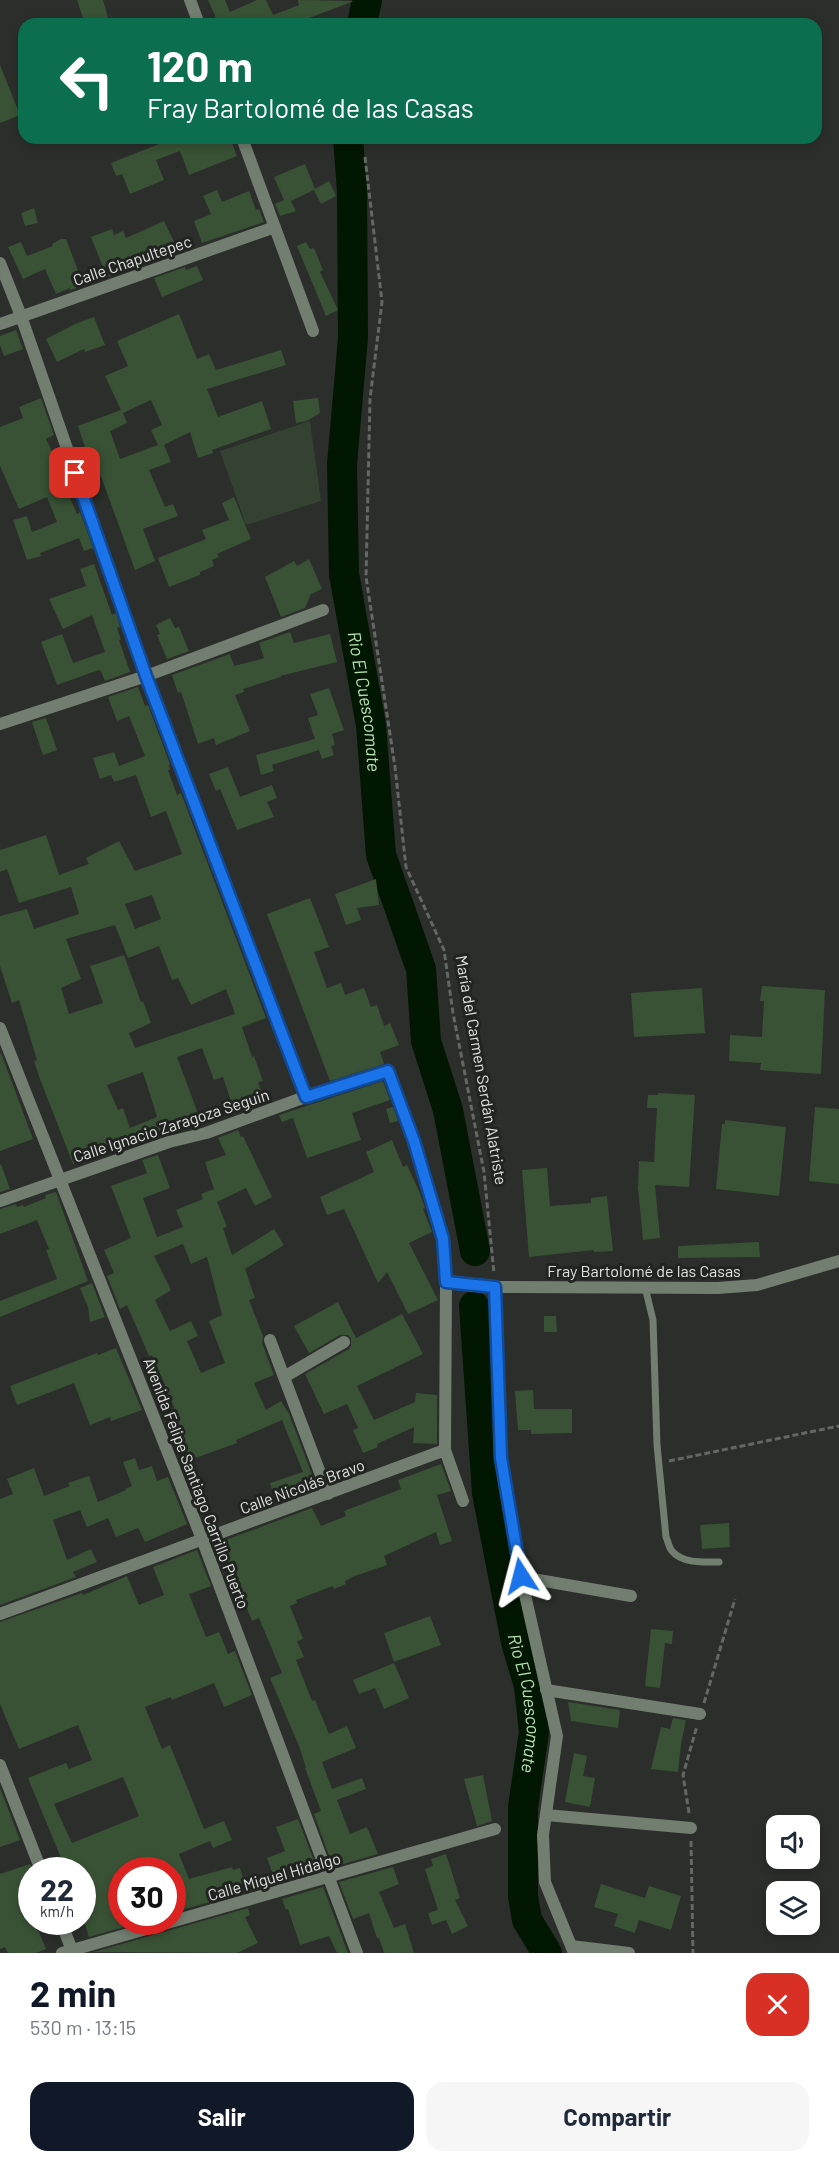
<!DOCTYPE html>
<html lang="es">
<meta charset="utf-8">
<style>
:root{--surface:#fff;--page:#f6f6f7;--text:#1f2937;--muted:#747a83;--accent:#111827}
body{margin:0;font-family:Barlow,sans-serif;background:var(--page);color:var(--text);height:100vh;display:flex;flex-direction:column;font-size:22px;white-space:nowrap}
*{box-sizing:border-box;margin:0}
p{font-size:20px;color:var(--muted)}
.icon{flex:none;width:33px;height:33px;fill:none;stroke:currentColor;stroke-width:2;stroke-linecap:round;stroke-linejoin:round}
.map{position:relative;height:1953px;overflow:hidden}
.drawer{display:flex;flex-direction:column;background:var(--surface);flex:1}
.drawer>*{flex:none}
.guide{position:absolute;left:18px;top:18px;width:804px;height:126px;border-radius:18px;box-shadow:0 3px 9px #0003;background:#0b6e4f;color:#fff;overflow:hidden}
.controls{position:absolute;left:766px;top:1815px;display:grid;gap:12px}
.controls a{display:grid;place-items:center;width:54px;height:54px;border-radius:12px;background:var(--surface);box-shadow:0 3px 9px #0003;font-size:30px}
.speed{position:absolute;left:18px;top:1857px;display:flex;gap:12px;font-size:30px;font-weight:700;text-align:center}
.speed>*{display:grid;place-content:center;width:78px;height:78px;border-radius:50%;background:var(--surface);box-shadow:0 3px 9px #0003;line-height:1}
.speed small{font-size:15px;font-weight:400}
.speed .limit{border:9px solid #d22;background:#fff;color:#111}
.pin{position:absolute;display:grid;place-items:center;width:51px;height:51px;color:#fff;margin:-26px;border-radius:12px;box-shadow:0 3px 9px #0006}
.me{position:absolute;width:66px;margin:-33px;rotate:351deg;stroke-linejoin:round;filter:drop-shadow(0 0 4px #0008)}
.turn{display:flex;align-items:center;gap:21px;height:126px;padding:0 30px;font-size:27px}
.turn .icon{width:78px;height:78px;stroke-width:2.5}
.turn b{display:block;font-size:42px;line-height:51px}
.round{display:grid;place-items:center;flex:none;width:63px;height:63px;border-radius:18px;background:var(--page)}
.head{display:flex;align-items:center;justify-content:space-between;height:102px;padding:0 30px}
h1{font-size:36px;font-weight:700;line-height:45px;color:var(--accent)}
.primary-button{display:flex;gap:12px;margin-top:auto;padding:12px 30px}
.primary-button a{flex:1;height:69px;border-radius:18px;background:var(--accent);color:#fff;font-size:24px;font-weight:700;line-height:69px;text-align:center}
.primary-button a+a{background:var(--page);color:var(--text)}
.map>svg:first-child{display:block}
.green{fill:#334231}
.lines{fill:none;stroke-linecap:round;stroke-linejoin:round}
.river{stroke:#021701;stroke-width:30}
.building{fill:#395235;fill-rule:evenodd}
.path{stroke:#646763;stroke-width:3;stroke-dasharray:6 3;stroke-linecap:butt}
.lane{stroke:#727e70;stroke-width:7}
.street{stroke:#727e70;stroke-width:12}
.route-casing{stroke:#114b97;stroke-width:15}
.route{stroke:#1a73e8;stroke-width:10}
.labels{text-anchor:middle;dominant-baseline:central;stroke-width:6;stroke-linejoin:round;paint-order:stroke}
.street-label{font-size:16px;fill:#e0e2e0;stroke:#212421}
.water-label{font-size:18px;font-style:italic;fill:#b5e3af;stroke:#212421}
</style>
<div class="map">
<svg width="839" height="1953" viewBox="0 0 839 1953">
<rect width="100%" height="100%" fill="#2b2e2a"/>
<path class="green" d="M310,421L321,501L246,525L220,451Z"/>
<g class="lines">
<g class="river">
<path d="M362,24L367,0"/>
<path id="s1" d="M348,138L352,191L353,338L342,464L344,574L371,725L381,855L421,969L426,1041L448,1110L475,1251"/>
<path id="s2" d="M474,1306L487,1493L516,1642L529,1686L534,1732L523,1807V1896L527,1920L547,1953"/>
</g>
</g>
<path class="building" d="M77,0H103L108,18L85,24Z
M208,0H225L230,12L257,0H266L273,15L299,5L298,0L354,1L293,24H207V22L216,18Z
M0,65L20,115L0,123Z
M174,138H230L237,156L189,175L180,151L156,160L164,180L130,194L122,174L116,176L111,163Z
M305,164L315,189L329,181L336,196L321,204L314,190L291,201L296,211L280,216L275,204L284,200L274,177Z
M217,190L222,202L249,191L256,210L259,209L264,222L202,243L194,221L211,214L203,196Z
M34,208L38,223L25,226L21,213Z
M164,221L179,252L147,263L146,261L107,277L91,237L112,229L114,235L123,231L126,238Z
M61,239H66L84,286L70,290V288L56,294L45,269L23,279L8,247L21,242L27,256L53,246L52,244Z
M306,242L310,249L314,248L323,270L320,272L338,310L326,316L297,246Z
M197,266L203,280L162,297L154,278L185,267L186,270Z
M179,314L197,359L209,354L216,370L281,350L286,365L207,389L218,417L262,401L271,429L212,450L213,453L198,458L190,432L164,445L171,462L149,470L165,507L173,504L178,516L143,529L155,561L135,570L102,479L87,447H85L78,426L121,410L105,376L128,366L117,341ZM151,400L162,425L151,430L158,445L120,459L110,431L127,423L123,413Z
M94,317L105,345L85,352L84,349L57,362L46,339L75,324Z
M16,330L23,349L4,356L0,345V336Z
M41,398L54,435L46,439L62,472L66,483L64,484L77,514L80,512L93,548L84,551L79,538L40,553L41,556L27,560L13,520L27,516L32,532L57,522L47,497L19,509L0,466V427L23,418L19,407Z
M318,398L320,413L307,421L296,423L293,401Z
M234,497L251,539L217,554L219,557L212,560L214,566L200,572V575L169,587L158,558L206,539L202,530L229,520L222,503Z
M309,559L322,589L311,594L305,608L281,617L265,577L294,561L297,566Z
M94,564L112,615L116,613L120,627L117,628L121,640H119L130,672L105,681L101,671L99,670L57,685L41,642L62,634L73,663L105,652L92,615L63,629L49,599L86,586L80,569Z
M170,618L175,628L179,627L189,651L167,659L157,635L160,634L156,625Z
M290,632L294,643L330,634L337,662L280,676L281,677L243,689L244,692L235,695L250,731L216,745L214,738L198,744L181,692L178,693L172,675L230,654L234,666L264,658L259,643Z
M138,687L145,706L148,705L170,764L169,765L170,770H168L177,795L181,793L266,1018L242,1027L252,1057L254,1056L263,1081L258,1082L262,1094L232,1104L223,1077L214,1080L202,1048L177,1057L200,1119L151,1134L153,1139L137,1144L136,1140L73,1164L40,1079L34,1061L37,1060L19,1000L12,1003L0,966V916L27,909L34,929L79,914L71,887L19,903L7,869L0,872V850L46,835L59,875L89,864L86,858L119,841L135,871L182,854L166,811L151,817L136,775L114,782L111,775L100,779L93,758L114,752L119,766L145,756L129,716L117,721L108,697ZM152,895L161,919L135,929L125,904ZM115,925L128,958L159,946L172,980L178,978L191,1005L226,989L235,1014L135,1048L129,1033L151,1023L143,1001L141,1002L124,955L90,966L103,1003L69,1014L61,988L81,979L66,939ZM143,1072L157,1117L130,1128L123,1108L118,1110L107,1085Z
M329,688L344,730L332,734L335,745L331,746L334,755L322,759L319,750L272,765L274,771L261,775L256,755L315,739L308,718L318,715L310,694Z
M46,718L57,750L43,755L32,722Z
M228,767L240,797L272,785L277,798L267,802L274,817L237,830L220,789L216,791L209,774Z
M376,879L379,905L357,908L361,920L346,925L335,894Z
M310,898L329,947L314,952L327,988L341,983L345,995L364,988L371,1007L377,1005L384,1026L390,1023L399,1045L380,1052L384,1064L330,1081L267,914Z
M762,986L825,990L821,1074L760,1070L761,1063L729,1061L730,1035L762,1037L764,1001H760Z
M702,988L705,1033L634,1037L631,993Z
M1,1053L33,1139L0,1151V1054Z
M383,1081L390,1100L352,1113L361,1140L307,1158L293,1118L282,1122L279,1115Z
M658,1093L695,1095L689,1187L655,1185L660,1238L643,1240L638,1188L639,1161L654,1162L657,1108H647L648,1095H658Z
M393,1107L398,1121L390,1123L386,1109Z
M815,1107L839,1109V1184L809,1181Z
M725,1120L786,1127L779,1196L716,1189L722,1124H725Z
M238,1130L241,1137L243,1136L272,1197L255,1206L246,1188L217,1202L227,1227L223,1228L232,1255L274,1229L284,1245L245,1269L255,1298L249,1300L263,1336L262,1343L274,1375L254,1383L266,1410L281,1401L289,1414L317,1488L276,1503L270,1483L303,1472L282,1420L236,1440L237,1443L190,1460L181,1440H183L175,1420L178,1419L170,1397L152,1355L149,1356L127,1305L120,1309L107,1276L114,1273L104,1250L131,1238L111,1186L147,1173L142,1160L158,1155L170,1188L143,1198L157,1237L183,1227L176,1210L203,1199L201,1194L214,1189L205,1162L226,1155L218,1138ZM183,1244L191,1264L207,1257L222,1315L209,1321L225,1363L201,1373L187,1341L198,1336L191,1321L170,1331L155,1300L171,1290L154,1256Z
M392,1140L403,1167L407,1165L419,1191L425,1208L423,1209L432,1232L409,1243L438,1300L408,1314L387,1272L378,1283L344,1209L327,1215L320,1197L374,1172L366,1152Z
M1,1164L10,1189L0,1192V1165Z
M547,1168L550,1206L591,1203V1198L607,1196L613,1251L594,1252V1250L529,1257L522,1170Z
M56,1192L88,1281L0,1317V1301L57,1279L46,1250L49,1249L37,1220L0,1234V1209L16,1204L17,1207L23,1205L24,1207L46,1198L45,1195Z
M759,1242L760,1257L678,1258V1246Z
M92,1283L105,1317L90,1322L88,1307L80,1288Z
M338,1302L356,1338L402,1314L423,1354L357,1386L374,1420L415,1402L416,1393L437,1395V1444L413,1443L414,1427L377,1444L378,1447L363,1453L353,1430L358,1428L347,1404L324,1414L305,1374L349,1349L351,1346V1338L348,1335H340L309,1353L294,1326Z
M544,1316H556L557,1332H544Z
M116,1348L142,1410L111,1421L110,1417L90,1425L74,1383L17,1405L10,1386L97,1353L98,1355Z
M533,1390L534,1409H572V1433L531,1434V1430H518L515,1391Z
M135,1458L139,1470L152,1466L157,1481L168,1477L187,1524L145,1542L138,1528L116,1537L108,1518L87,1527L80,1510L53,1520L67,1560L91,1549L97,1562L73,1572L76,1577L0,1605V1499L13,1494L7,1479L34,1468L44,1496L70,1486L68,1483L89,1476L98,1502L126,1490L125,1489L132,1486L123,1462Z
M441,1464L451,1491L437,1495L452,1541L440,1545L436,1532L384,1556L387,1565L355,1576L345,1581L346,1584L334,1589L333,1586L296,1600L297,1603L290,1606L303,1639L297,1641L304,1657L296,1660L312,1701L315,1700L329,1734L347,1726L356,1748L322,1762L332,1789L362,1778L366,1789L337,1800L350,1834L367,1827L378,1854L333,1867L314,1814L321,1811L305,1768H306L299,1746L270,1678L282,1673L259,1618L252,1621L220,1542L312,1508L321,1526L346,1516L344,1511L401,1489L398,1480Z
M729,1523L730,1547L702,1549L700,1525Z
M197,1550L211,1586L189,1594L206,1637L219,1632L228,1654L235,1651L252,1695L224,1707L214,1683L172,1700L171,1697L145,1707L162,1749L170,1745L204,1829L224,1821L232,1840L213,1848L210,1841L179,1854L189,1879L232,1867L233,1870L240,1868L247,1891L172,1913V1870H122V1922H142L89,1937L82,1914V1870H66L28,1778L66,1763L69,1769L92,1760L78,1725L19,1749L0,1704V1622L82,1593L83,1595L127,1576L139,1605L164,1595L153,1567ZM123,1777L139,1816L72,1843L54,1804Z
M430,1616L441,1645L394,1662L384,1633Z
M651,1629L673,1631L672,1644L665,1643L660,1688L645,1686Z
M394,1663L409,1698L384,1709L375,1688L359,1694L353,1680Z
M568,1702L620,1710L618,1728L571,1721Z
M673,1718L686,1720L681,1744L678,1772L651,1769L661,1727L670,1729Z
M574,1753L587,1756L583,1776L595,1778L590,1807L565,1802Z
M483,1775L492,1821L477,1826L464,1779Z
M0,1788L20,1840L0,1847Z
M298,1819L318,1871L276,1883L267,1858L285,1851L276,1827Z
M446,1854L460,1898L455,1900L468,1926L452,1934L446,1920L432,1925L428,1913L438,1910L425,1869L433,1866L431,1859Z
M30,1864L32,1868V1922H35L46,1949L36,1953H8L5,1947L0,1949V1874Z
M393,1867L399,1884L379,1892L394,1928L405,1924L414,1953H384L379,1938H377L369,1913L353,1919L339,1882Z
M601,1884L645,1898L649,1886L681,1896L671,1930L639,1920L635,1933L614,1926L618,1914L594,1907Z
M323,1887L348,1953H337L329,1936L300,1945L288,1909L286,1910L282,1899Z
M248,1908L250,1915L245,1917L258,1943L237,1953L94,1952Z"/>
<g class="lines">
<path class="path" d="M365,157L382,302L370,399L366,577L395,767L406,867L444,950L453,1013L484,1172L494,1273
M669,1461L839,1426
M704,1703L735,1599
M689,1813L683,1775L697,1726
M691,1841L693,1953"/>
<path class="lane" d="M645,1287L653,1320L657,1445L666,1537C668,1541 669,1548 672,1551C683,1564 704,1562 719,1562"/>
<path class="street" d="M190,0L199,24
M242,138L313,331
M0,263L21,316L146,676L305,1097
M0,324L275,227
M0,724L146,676L323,610
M0,1028L202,1539L357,1953
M0,1201L169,1142L206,1133L305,1097L388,1071L414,1141L443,1239L446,1282L445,1450L463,1501
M446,1282L495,1287L718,1288L757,1285L839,1261
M495,1287L501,1458L521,1577L557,1736L543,1835L545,1882L574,1953
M270,1340L328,1494
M284,1377L344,1342
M521,1577L631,1596
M0,1614L445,1450
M546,1690L700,1714
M0,1765L41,1870
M546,1815L691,1828
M61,1922L73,1953
M571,1946L629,1953
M62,1953L495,1829"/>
</g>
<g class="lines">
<defs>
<path id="route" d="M75,473L146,676L306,1097L388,1071L414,1141L443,1239L446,1282L495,1287L501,1458L521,1576"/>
</defs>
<use href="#route" class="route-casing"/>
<use href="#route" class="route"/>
</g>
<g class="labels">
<g class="street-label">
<text transform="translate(132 260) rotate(-19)">Calle Chapultepec</text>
<text transform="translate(482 1070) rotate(80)">María del Carmen Serdán Alatriste</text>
<text transform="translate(171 1125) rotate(-18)">Calle Ignacio Zaragoza Seguin</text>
<text x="644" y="1270">Fray Bartolomé de las Casas</text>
<text transform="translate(197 1483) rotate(69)">Avenida Felipe Santiago Carrillo Puerto</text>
<text transform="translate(302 1486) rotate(-20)">Calle Nicolás Bravo</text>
<text transform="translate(274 1876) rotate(-16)">Calle Miguel Hidalgo</text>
</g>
<g class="water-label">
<text stroke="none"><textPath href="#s1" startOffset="566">Rio El Cuescomate</textPath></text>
<text stroke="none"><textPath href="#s2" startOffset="402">Rio El Cuescomate</textPath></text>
</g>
</g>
</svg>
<div class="controls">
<a><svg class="icon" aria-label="sound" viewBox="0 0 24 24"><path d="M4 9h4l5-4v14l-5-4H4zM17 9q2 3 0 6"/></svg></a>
<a><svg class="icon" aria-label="layers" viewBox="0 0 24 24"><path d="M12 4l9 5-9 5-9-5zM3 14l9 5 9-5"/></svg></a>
</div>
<div class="speed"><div>22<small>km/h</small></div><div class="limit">30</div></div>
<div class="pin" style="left:75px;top:473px;background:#d93025"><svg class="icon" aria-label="arrive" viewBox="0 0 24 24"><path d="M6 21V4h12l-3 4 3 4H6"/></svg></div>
<svg class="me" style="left:521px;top:1576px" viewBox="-20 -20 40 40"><path d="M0-17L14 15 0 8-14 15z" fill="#1a73e8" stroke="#fff" stroke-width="4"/></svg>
<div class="guide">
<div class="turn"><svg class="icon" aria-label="left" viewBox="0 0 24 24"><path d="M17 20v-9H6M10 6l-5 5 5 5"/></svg><div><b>120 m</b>Fray Bartolomé de las Casas</div></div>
</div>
</div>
<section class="drawer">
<div class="head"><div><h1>2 min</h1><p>530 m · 13:15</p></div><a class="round" style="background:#d93025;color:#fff"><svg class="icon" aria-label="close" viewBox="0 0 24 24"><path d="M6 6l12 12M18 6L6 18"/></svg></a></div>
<div class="primary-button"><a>Salir</a><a>Compartir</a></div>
</section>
